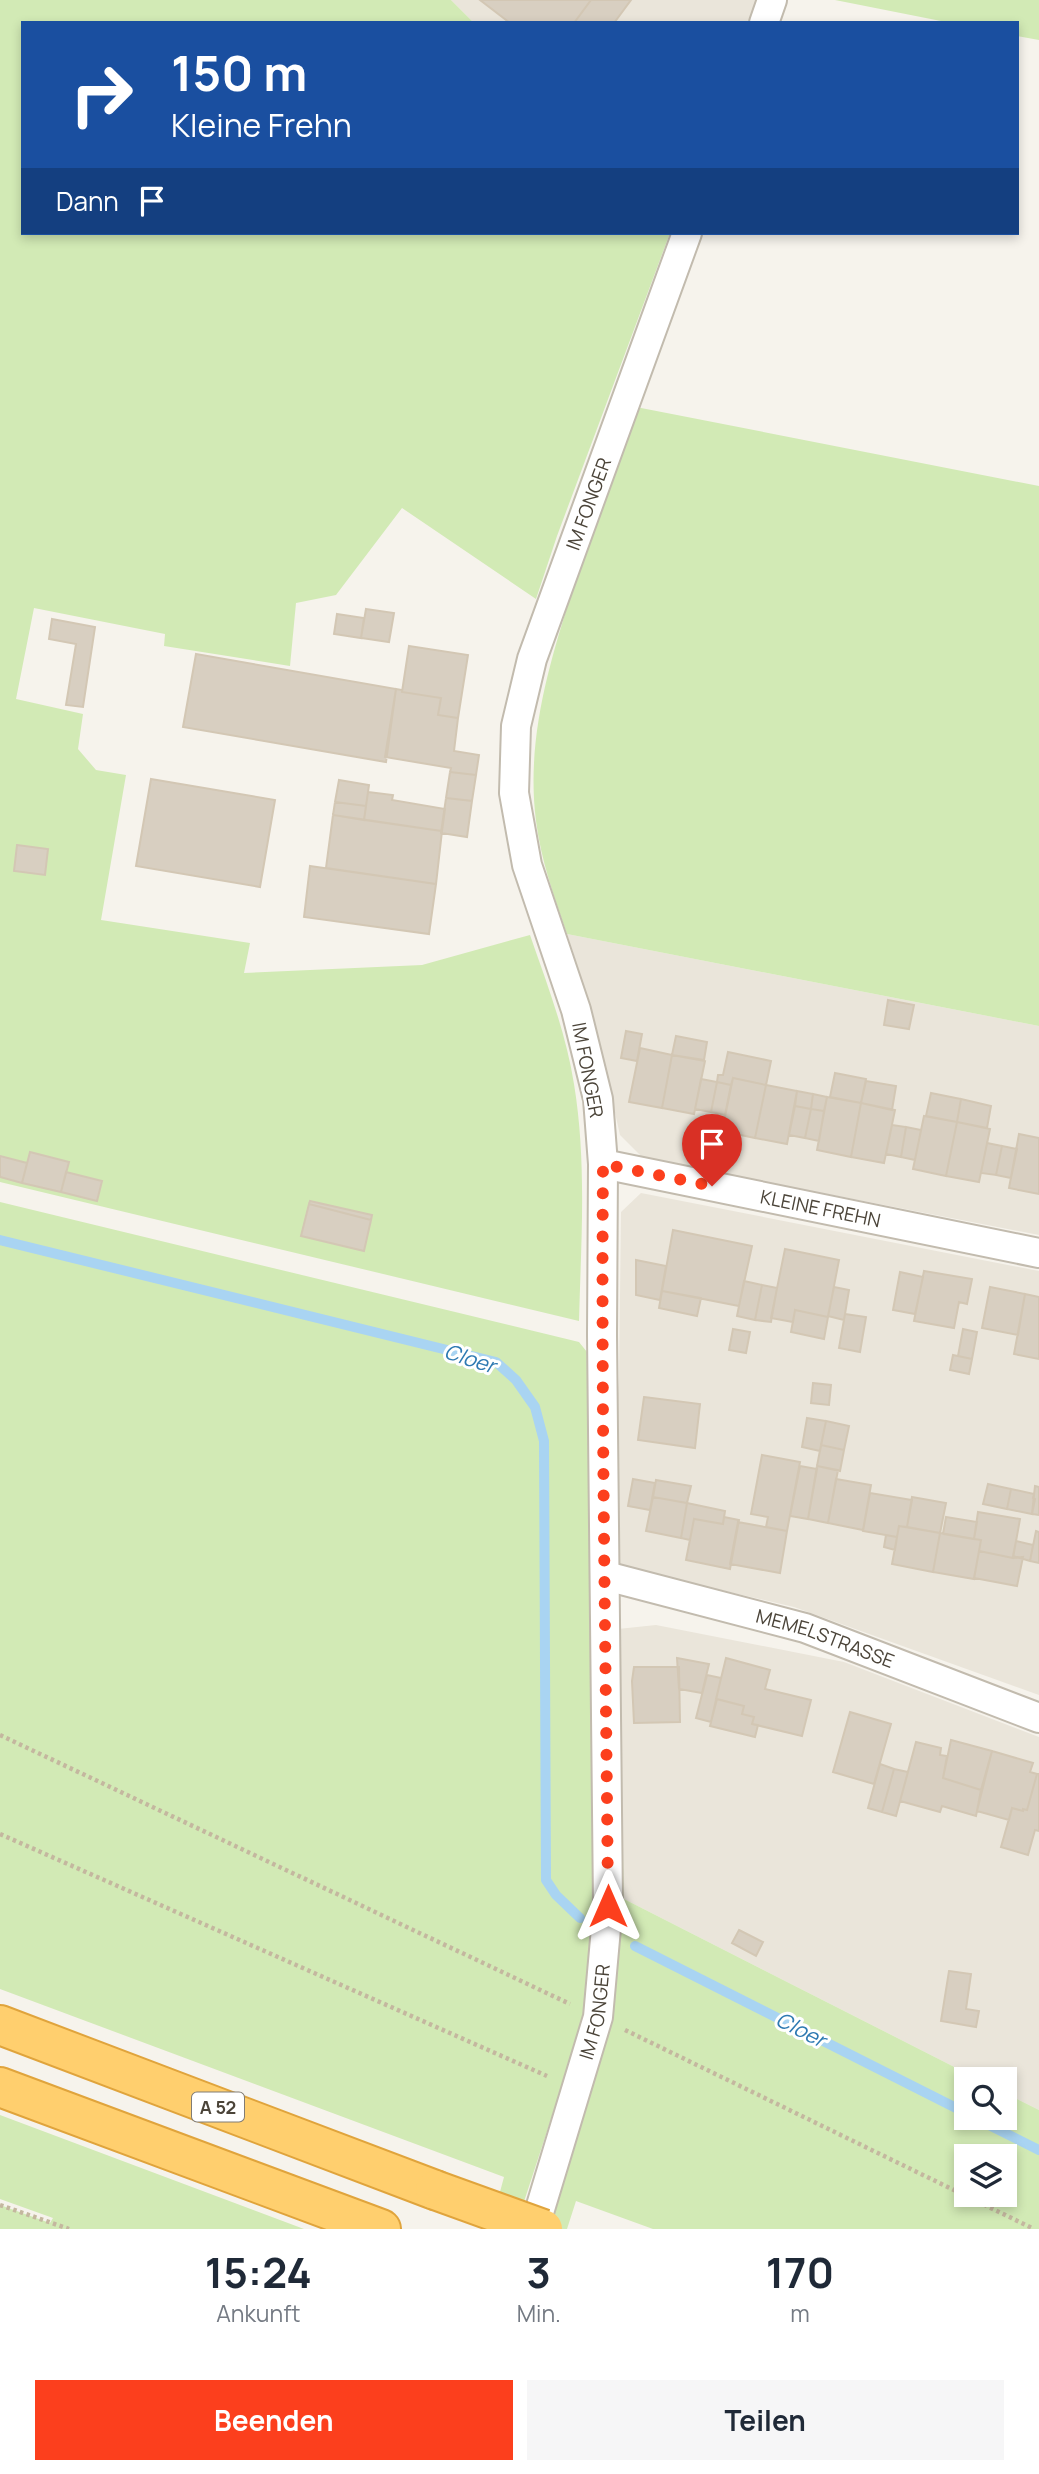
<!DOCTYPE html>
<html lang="de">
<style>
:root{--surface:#fff;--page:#f6f6f7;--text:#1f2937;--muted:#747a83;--accent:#fc3f1d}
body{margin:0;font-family:Manrope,sans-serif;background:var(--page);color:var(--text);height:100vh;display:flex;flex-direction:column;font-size:26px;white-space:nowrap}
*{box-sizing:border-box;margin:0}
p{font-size:23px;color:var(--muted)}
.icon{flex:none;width:38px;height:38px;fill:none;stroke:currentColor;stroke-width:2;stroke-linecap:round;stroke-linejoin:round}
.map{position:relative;height:2229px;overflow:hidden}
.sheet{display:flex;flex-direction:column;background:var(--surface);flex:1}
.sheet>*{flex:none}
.banner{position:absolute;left:21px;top:21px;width:998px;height:214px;border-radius:0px;box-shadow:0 4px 10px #0003;background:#1a4fa0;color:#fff;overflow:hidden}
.fabs{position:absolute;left:954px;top:2067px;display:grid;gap:14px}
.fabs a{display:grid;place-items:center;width:63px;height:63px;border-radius:0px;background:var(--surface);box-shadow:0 4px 10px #0003;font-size:35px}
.pin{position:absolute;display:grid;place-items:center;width:60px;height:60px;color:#fff;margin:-72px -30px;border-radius:50% 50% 50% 0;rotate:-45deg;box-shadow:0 0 7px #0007}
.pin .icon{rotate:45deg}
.me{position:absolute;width:77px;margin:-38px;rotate:0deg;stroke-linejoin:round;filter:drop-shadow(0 0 5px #0008)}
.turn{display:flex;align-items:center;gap:24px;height:147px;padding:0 35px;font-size:32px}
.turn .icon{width:91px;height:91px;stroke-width:2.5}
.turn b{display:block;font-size:49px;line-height:60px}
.then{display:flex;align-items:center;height:66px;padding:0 35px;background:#0003;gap:14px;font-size:26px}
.eta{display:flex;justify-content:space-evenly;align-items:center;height:119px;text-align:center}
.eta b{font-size:42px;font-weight:700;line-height:49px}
.action{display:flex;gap:14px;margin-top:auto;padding:14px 35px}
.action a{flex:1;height:80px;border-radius:0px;background:var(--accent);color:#fff;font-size:28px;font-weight:700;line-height:80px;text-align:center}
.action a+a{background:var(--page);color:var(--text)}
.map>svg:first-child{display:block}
.residential{fill:#eae5da}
.green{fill:#d2eab5;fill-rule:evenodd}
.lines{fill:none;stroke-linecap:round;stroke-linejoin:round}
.stream{stroke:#a9d4f2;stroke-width:10}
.building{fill:#d8cfc1;stroke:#d3c7b4;stroke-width:2}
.street-casing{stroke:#c2bbae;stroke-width:32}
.highway-casing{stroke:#e0a43c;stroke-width:42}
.path{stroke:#c4b79f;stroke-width:4.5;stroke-dasharray:3.5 3.5;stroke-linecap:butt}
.street{stroke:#fff;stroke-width:28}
.highway{stroke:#ffcf6e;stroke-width:38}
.highway-bridge-casing{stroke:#e0a43c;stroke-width:42;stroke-linecap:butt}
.highway-bridge{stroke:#ffcf6e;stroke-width:38}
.route{stroke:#fc3f1d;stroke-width:12;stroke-dasharray:0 21.6}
.labels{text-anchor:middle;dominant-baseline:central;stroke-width:6;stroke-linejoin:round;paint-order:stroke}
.shield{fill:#fff;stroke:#817c74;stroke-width:2}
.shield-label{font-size:18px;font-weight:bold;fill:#4b4439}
.street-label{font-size:19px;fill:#4b4439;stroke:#fff}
.water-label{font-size:21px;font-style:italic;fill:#2e7ab2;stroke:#fff}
</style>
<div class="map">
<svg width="1039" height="2229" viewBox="0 0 1039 2229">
<rect width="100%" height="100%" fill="#f6f3ec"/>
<path class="residential" d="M451,0H756L748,23H474Z
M567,934L1039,1026V1235L643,1158L620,1135L593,1014Z
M641,1193L1039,1271V1695L794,1607L617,1566L615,1433L619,1381L621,1212Z
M656,1625L844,1662L1039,1737V2110L1005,2093L1004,2079H978L624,1899L618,1629Z"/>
<path class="green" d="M0,0H451L474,23H23V233H670L557,536L536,599L402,508L336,595L296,603L290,666L164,646L165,634L34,608L16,699L83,714L78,749L96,770L126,775L101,920L250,943L244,973L422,965L530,935C547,984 566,1033 574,1084C587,1163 581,1242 579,1321L0,1182Z
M835,0H1039V40L1017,36V23H951Z
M636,407L1039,486V1026L567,934C554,897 541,860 536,821C526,742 548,667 572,592C592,530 614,468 636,407Z
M0,1202L579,1342L591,1357L598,1882L593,1977L573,2052L515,2229H490L504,2177L0,1989Z
M618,1629L624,1899L978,2079H966V2118H1004L1005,2093L1039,2110V2229H653L576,2201L567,2229H547L603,2042L617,1982ZM966,2156H1004V2194H966Z
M0,2115L304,2229H0V2205L50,2223L53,2218L0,2199Z"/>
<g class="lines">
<path class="stream" d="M0,1240L496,1362L516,1380L535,1407L544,1441L546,1880L556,1895L580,1918
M635,1946L966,2113
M975,2118L1039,2150"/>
</g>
<path class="building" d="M480,0H591L574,23H510Z
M591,0H631L614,23H574Z
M366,609L394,613L389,642L361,638Z
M337,614L364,618L361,638L334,634Z
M52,619L95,627L83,707L66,705L76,644L49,639Z
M409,646L468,655L458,718L438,715L441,698L402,692Z
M196,654L396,689L386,762L183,727Z
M396,689L402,690V692L441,698L438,715L458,718L454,751L479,755L476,775L450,772L451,768L385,757Z
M450,772L476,775L472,801L446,798Z
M151,779L275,800L260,887L136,866Z
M339,780L369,785L366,806L335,802Z
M368,792L393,795L392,800L445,809L442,831L364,820Z
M446,798L472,801L467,837L441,833Z
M335,802L366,806L364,820L333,815Z
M333,815L442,831L436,884L326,868Z
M17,845L48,849L45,875L14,871Z
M310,866L436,884L429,934L304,917Z
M888,1000L914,1005L909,1029L884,1025Z
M626,1031L642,1034L637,1061L621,1058Z
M676,1036L707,1042L704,1060L672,1055Z
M640,1048L672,1055L662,1108L629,1102Z
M728,1052L771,1061L766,1085L733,1078L731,1085L717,1082L718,1075H723Z
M672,1055L705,1061L694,1114L662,1108Z
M835,1073L866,1079L861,1103L830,1097Z
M733,1078L766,1085L755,1138L722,1131Z
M701,1079L717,1082L711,1112L695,1109Z
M866,1081L896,1086L892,1110L861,1103Z
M717,1082L731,1085L725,1115L711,1112Z
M766,1085L797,1091L787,1144L755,1138Z
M797,1091L813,1094L811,1109L795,1106Z
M931,1093L961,1099L957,1122L926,1116Z
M813,1094L827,1097L824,1111L811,1109Z
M827,1097L861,1103L851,1157L817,1150Z
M961,1099L991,1106L987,1128L957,1122Z
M861,1103L895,1110L884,1163L851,1157Z
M795,1106L811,1109L805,1138L789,1135Z
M811,1109L824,1111L819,1141L805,1138Z
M924,1116L957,1122L946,1176L913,1169Z
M957,1122L990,1129L979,1182L946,1176Z
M892,1125L906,1127L901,1157L886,1154Z
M906,1127L921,1130L915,1160L901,1157Z
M1019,1134L1039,1138V1194L1009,1188Z
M987,1143L1002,1146L996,1175L981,1173Z
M1002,1146L1017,1149L1011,1178L996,1175Z
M30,1152L69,1162L61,1192L22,1183Z
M0,1156L27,1163L22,1183L0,1177Z
M66,1172L102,1181L97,1201L61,1192Z
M310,1201L372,1215L371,1220L309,1204Z
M309,1204L371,1220L364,1251L301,1236Z
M673,1230L752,1246L739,1306L662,1291Z
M785,1249L839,1260L828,1317L795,1310L793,1322L771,1318Z
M636,1260L666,1266L660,1300L636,1295Z
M924,1271L972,1279L967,1304L959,1302L954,1328L914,1321Z
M900,1272L923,1277L915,1314L893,1310Z
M744,1281L762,1285L755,1320L737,1316Z
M762,1285L777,1288L771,1322L755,1320Z
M834,1287L849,1290L844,1320L828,1316Z
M990,1287L1025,1294L1018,1335L982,1328Z
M662,1291L701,1298L697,1316L659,1308Z
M1025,1294L1039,1297V1359L1014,1354Z
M795,1310L828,1317L824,1339L791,1332Z
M845,1314L866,1317L860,1352L839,1348Z
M733,1329L750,1332L746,1353L729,1350Z
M963,1329L977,1332L972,1359L958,1356Z
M953,1355L972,1359L969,1374L950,1370Z
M813,1383L831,1385L829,1405L811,1403Z
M644,1397L700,1404L695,1448L638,1440Z
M807,1418L826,1421L820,1451L802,1447Z
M826,1421L849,1426L844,1450L821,1445Z
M821,1445L844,1450L840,1471L817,1466Z
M762,1455L800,1462L787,1531L766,1527L768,1517L751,1514Z
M800,1466L817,1469L808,1519L790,1516Z
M817,1466L838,1470L828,1523L808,1519Z
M633,1479L655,1483L650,1510L628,1506Z
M836,1479L871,1485L863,1530L828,1523Z
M656,1480L691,1486L687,1503L653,1497Z
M988,1484L1011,1489L1007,1509L983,1504Z
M1035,1486L1039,1487V1515L1032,1514Z
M1011,1489L1034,1494L1033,1498L1035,1499L1032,1514L1007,1509Z
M870,1493L912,1500L907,1527L899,1526L897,1537L863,1531Z
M653,1497L687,1503L681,1538L646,1531Z
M912,1497L946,1503L940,1533L907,1527Z
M687,1503L725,1511L723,1524L694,1519L690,1540L681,1538Z
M978,1512L1020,1519L1013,1558L979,1551L981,1540L974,1539Z
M724,1517L739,1520L730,1569L686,1560L694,1519L723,1524Z
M946,1517L977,1522L974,1539L943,1534Z
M738,1522L787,1531L780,1573L730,1564Z
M899,1526L940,1533L933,1572L892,1564Z
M1036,1531L1039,1532V1563L1030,1561Z
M940,1533L981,1540L974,1579L933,1572Z
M886,1535L897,1537L895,1550L884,1547Z
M1016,1541L1033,1545L1030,1561L1013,1556Z
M979,1551L1013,1558L1023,1557L1017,1586L974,1578Z
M677,1658L709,1664L702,1693L679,1689Z
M726,1658L770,1670L765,1689L811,1700L802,1736L752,1724L754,1717L742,1714L744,1706L716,1699Z
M634,1667H679L680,1722L634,1723L632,1681Z
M707,1675L721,1678L711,1722L696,1718Z
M717,1699L744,1706L742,1714L754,1717L752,1724L758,1725L755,1737L710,1726Z
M850,1712L891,1724L874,1784L833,1772Z
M951,1740L992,1751L981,1790L943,1778Z
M916,1742L941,1748L940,1755L947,1756L943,1778L981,1790L976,1816L942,1806L940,1812L900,1801Z
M992,1751L1033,1763L1030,1772L1037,1774L1027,1810L1023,1809V1811L1012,1808L1009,1820L977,1811Z
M880,1764L894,1769L882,1812L868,1808Z
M894,1769L908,1772L896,1816L882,1812Z
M1037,1774H1039V1831L1035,1830L1028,1855L1001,1847L1012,1808L1023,1811V1809L1027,1810Z
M739,1930L763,1942L756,1956L732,1943Z
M949,1971L971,1974L966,2009L979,2011L976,2027L941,2021Z"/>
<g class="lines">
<defs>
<g id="street">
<path d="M764,23L772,0"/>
<path id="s1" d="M603,1164L1039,1253"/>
<path id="s2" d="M606,1576L805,1628L1039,1718"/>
<path id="s3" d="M534,2229L598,2017L608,1906L602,1335L603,1164L598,1099L576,1010L527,865L514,793L516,726L532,659L687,233"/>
</g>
<path id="highway" d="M0,2025L435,2190
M0,2087L381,2229"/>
</defs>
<use href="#street" class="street-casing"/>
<use href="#highway" class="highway-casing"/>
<path class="path" d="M0,1735L570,2004
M0,1834L547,2076
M625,2030L1034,2229
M0,2205L69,2229"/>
<use href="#street" class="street"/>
<use href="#highway" class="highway"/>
<defs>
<path id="highway-bridge" d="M435,2190L543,2229"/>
</defs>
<use href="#highway-bridge" class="highway-bridge-casing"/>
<use href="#highway-bridge" class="highway-bridge"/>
</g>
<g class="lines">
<path class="route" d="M608,1906C606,1658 601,1411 603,1164L712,1186"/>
</g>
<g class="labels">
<rect class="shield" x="192" y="2092.5" width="52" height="29" rx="5"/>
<g class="shield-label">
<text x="218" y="2107">A 52</text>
</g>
<g class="street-label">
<text stroke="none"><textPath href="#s3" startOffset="1759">IM FONGER</textPath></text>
<text transform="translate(588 1070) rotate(79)">IM FONGER</text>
<text stroke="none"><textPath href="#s1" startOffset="222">KLEINE FREHN</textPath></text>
<text stroke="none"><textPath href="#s2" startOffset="228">MEMELSTRASSE</textPath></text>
<text stroke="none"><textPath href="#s3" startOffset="226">IM FONGER</textPath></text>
</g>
<g class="water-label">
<text transform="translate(470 1358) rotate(18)">Cloer</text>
<text transform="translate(801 2029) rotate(27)">Cloer</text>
</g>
</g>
</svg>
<div class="fabs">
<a><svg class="icon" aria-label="search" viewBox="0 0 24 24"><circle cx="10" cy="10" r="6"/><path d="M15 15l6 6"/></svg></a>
<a><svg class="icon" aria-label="layers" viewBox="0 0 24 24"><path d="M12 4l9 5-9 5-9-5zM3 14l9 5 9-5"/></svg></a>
</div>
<div class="pin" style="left:712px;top:1186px;background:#d93025"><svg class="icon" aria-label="arrive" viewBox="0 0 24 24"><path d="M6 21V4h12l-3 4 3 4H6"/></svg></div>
<svg class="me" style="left:608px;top:1906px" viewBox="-20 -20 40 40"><path d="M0-17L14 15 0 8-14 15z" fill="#fc3f1d" stroke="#fff" stroke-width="4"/></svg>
<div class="banner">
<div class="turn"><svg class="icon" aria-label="right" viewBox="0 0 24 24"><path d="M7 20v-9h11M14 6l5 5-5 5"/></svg><div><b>150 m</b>Kleine Frehn</div></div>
<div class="then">Dann<svg class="icon" aria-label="arrive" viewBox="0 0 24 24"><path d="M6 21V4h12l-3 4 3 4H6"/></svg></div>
</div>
</div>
<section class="sheet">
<div class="eta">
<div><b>15:24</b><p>Ankunft</p></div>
<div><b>3</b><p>Min.</p></div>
<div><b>170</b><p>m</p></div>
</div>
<div class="action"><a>Beenden</a><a>Teilen</a></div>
</section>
